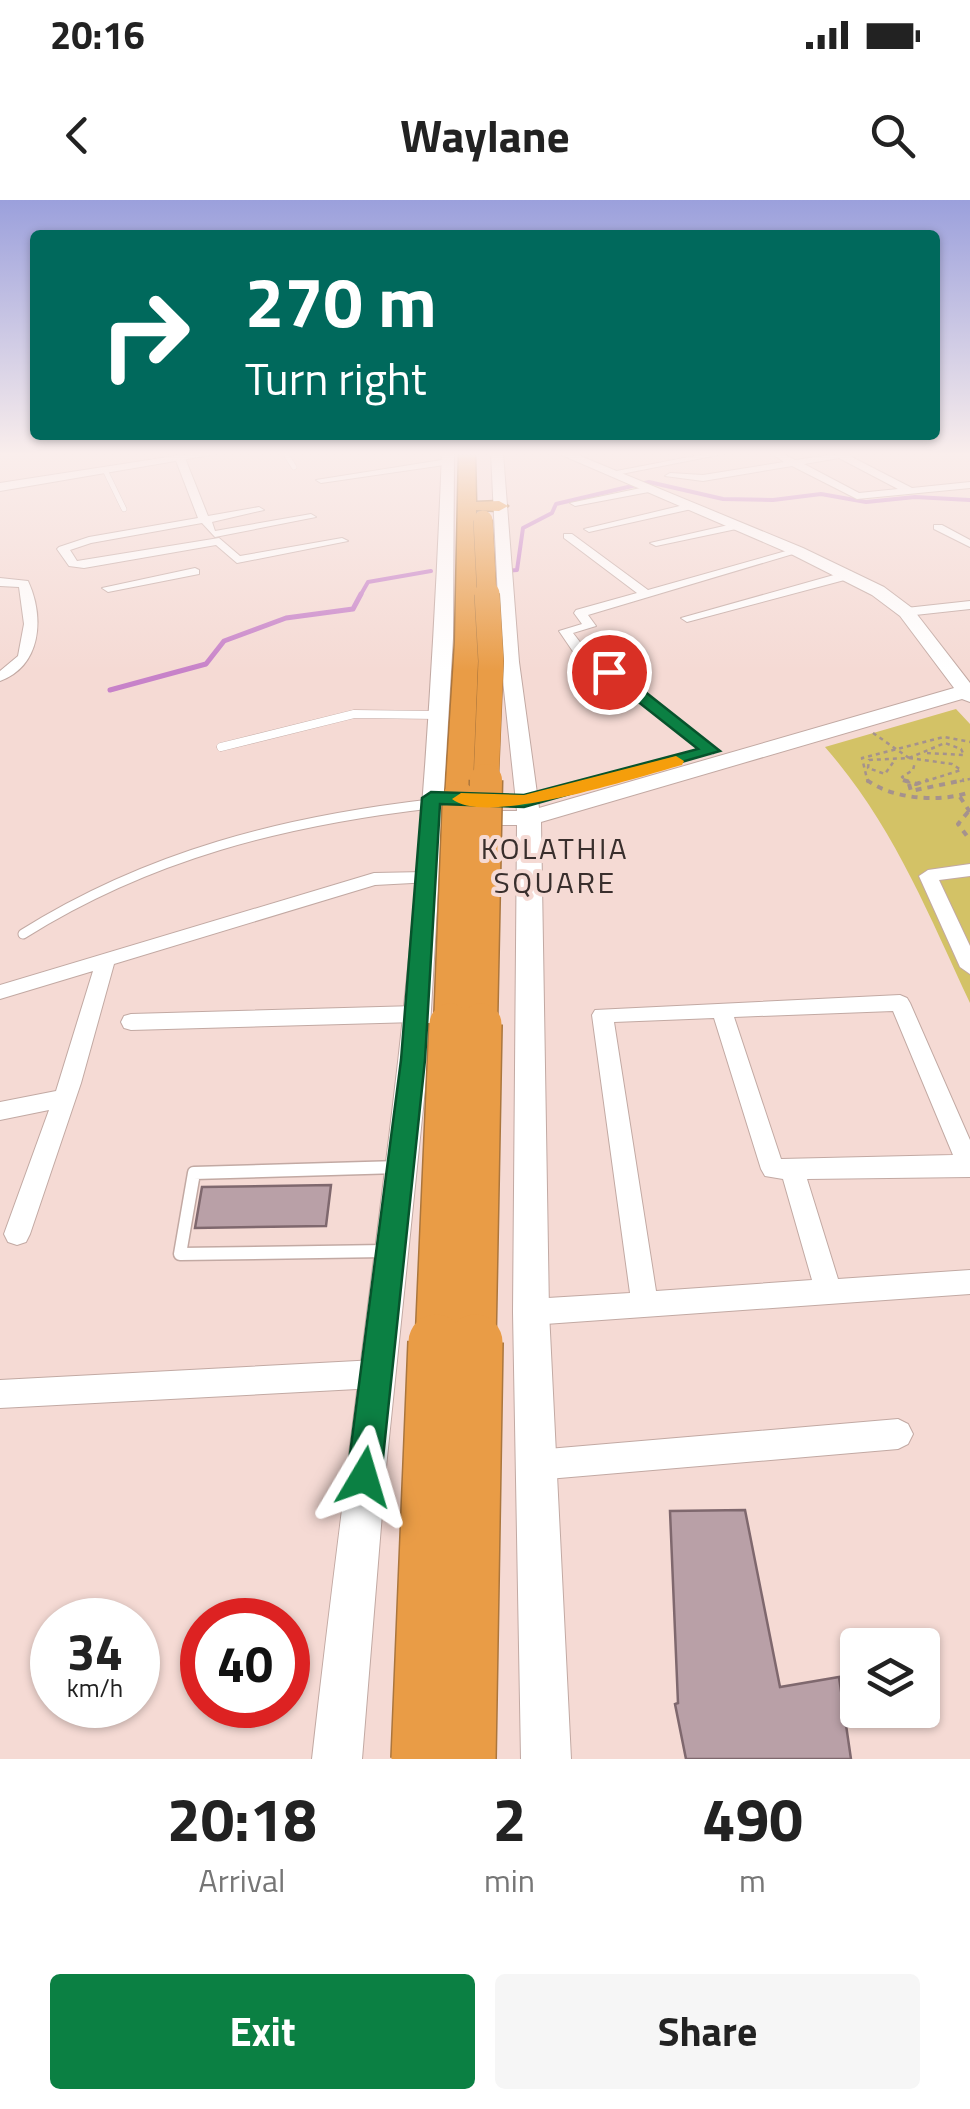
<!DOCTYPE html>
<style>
:root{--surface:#fff;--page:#f6f6f6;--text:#222;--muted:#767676;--accent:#0b8043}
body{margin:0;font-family:"Titillium Web",sans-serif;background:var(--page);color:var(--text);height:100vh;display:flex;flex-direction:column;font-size:38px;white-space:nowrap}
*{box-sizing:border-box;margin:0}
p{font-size:32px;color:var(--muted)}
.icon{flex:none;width:55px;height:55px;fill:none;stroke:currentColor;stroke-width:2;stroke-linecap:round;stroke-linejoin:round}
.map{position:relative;height:1559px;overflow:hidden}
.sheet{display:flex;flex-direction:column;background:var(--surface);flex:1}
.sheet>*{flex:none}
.top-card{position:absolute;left:30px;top:30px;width:910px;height:210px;border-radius:10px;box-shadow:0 2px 8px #0004;background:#00695c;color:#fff;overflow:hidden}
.buttons{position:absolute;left:840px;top:1428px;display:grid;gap:20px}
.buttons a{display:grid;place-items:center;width:100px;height:100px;border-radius:10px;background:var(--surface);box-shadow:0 2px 8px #0004;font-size:50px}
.speed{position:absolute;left:30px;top:1398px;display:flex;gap:20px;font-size:50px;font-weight:700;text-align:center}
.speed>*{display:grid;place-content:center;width:130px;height:130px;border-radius:50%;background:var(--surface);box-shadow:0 2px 8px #0004;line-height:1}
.speed small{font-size:25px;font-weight:400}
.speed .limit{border:15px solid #d22;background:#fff;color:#111}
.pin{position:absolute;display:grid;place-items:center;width:85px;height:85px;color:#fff;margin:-42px;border:5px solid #fff;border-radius:50%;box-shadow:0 2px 10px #0007}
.me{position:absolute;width:110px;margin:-55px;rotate:7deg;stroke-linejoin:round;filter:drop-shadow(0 0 8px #0008)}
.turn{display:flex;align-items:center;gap:35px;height:210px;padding:0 50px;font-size:45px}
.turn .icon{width:130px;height:130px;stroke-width:2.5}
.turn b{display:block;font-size:70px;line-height:85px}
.eta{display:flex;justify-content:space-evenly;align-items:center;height:170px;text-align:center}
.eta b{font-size:60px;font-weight:700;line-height:70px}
.cta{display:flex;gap:20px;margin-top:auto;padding:20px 50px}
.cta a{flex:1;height:115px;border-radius:10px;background:var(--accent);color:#fff;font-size:40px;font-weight:700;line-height:115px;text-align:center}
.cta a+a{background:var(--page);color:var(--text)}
.status{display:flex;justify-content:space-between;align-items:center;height:70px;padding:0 50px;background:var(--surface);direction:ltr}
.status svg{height:28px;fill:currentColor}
header{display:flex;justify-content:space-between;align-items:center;height:130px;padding:0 50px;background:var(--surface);font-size:45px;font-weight:700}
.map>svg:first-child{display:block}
.green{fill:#d3c266}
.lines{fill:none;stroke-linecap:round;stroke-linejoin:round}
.stream-far1{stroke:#c782c9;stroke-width:4}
.stream{stroke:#c782c9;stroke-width:5}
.building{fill:#b9a0a7;stroke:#7f686e;stroke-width:2.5}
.lane-far3-casing{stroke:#c2a9a3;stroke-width:6}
.lane-far2-casing{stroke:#c2a9a3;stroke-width:9}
.lane-far1-casing{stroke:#c2a9a3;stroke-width:11}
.lane-casing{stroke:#c2a9a3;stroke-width:15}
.street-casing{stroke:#c2a9a3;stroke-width:2}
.secondary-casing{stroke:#c2a9a3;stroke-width:2}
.highway-casing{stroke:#ab763d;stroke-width:3}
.path-far1{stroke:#a5928d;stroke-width:2.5;stroke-dasharray:4 4;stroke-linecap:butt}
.path{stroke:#a5928d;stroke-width:4;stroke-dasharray:6 6;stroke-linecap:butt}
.lane-far3{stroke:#fff;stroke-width:5}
.lane-far2{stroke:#fff;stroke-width:8}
.lane-far1{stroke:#fff;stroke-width:9}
.lane{stroke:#fff;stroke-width:12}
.street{fill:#fff;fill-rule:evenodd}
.secondary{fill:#fff;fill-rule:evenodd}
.highway{fill:#e99c46;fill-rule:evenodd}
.highway-bridge-far4-casing{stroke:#ab763d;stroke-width:20;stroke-linecap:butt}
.highway-bridge-far3-casing{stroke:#ab763d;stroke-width:26;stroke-linecap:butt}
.highway-bridge-far2-casing{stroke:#ab763d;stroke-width:35;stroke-linecap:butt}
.highway-bridge-far1-casing{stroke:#ab763d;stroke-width:44;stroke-linecap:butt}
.highway-bridge-casing{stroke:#ab763d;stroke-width:58;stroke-linecap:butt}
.highway-bridge-far4{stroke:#e99c46;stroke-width:19}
.highway-bridge-far3{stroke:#e99c46;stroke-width:25}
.highway-bridge-far2{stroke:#e99c46;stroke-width:32}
.highway-bridge-far1{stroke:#e99c46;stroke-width:41}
.highway-bridge{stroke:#e99c46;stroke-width:55}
.route{fill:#0b8043;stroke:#07532c;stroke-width:2.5}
.slow{fill:#f59e0b}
.labels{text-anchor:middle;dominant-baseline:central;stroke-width:8;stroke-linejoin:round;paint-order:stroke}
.neighbourhood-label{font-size:30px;letter-spacing:2.5px;fill:#392f2d;stroke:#f5dad4}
</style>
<div class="status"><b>20:16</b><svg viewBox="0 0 49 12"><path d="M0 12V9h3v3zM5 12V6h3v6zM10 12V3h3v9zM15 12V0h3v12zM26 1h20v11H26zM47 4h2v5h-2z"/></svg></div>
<header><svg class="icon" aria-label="back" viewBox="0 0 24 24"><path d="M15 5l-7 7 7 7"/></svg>Waylane<svg class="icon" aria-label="search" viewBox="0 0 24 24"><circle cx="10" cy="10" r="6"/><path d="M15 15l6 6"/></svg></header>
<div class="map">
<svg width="970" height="1559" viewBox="0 0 970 1559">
<rect width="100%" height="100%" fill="#f5dad4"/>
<path class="green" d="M956,509L970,524V803C927,711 893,625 825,547Z"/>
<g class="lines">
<path class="stream-far1" d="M505,371L517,370L523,328L552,313L556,304L649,282L723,299L773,300L821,294L866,302L915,297L970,300
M360,396L368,382L431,371"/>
<path class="stream" d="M110,490L206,464L224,441L286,418L353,409L361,394"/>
</g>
<path class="building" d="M331,985L326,1026L195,1028L202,987Z
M745,1310L780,1487L839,1477L851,1559H686L675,1504L678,1503L670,1311Z"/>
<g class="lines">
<defs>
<path id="lane-far3" d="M285,253L294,267
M105,270L124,309"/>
<path id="lane-far2" d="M609,472L711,551
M221,547L354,514L438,515"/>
<path id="lane-far1" d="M23,734C149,655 284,621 430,604"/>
<path id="lane" d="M385,1051L180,1054L194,973L399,967"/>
<path id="street" d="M710,253H728L611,276L606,273Z
M771,253H781L795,260L844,253L912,288L970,282V288L857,299L792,266L703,281L665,276L670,273L703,275L784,262ZM839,258L898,289L859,293L804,264Z
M180,255L185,258L208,316L259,307L264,310L212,322L215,331L311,314L316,317L215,337L202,323L91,343L70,350L77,361L219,338L240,356L342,338L348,341L237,363L216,345L84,368L69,366L57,349L59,347L89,337L198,318L175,258Z
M448,259L451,264L321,283L316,280Z
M650,286L654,291L575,306L570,303Z
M692,303L697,306L696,308L589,332L584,329Z
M737,323L742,326L741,328L656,346L650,343Z
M934,325H942L970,340V347L934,329Z
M564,334H572L648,390L793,349L803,351L588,415L596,426L573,433L586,450L579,454L574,453L559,431L582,424L574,413L576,410L637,393L564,338Z
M195,368L199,370V374L108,392L102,388Z
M848,371L852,372V378L687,422L681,418Z
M0,378L28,381C45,418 41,466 0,481V471L18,456L24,424L19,387L0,386Z
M970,401V409L906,416L900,412L906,408Z
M970,664V676L939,680L970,746V774L960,767L919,676L928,670Z
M425,672L431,674L434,678L431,682L375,685L114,764L81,883L30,1034L26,1042L17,1045L8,1042L4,1034L49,910L0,920V902L56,891L93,771L0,799V785L374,673Z
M900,795L907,798L910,803L970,940V977L807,979L838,1079L970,1070V1094L531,1125L522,1121L518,1112L522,1103L531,1099L630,1093L592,815L595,810ZM893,811L953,955L781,959L734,817ZM714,818L761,969L765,976L783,979L812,1080L656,1091L614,822Z
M416,806L423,809L426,814L423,819L416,822L131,830L124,828L121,822L124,816L131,814Z
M376,1160L386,1164L390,1174L386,1184L376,1188L0,1208V1180Z
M898,1219L908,1224L913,1234L908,1244L898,1249L536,1280L525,1276L521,1265L525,1254L536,1250Z"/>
<path id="secondary" d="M194,253H222L0,291V283Z
M442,253H454L453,438L428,860L385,1277L362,1559H312C338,1326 371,1095 398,862C421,660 434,456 442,253Z
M491,253H503L519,462L539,608L954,488L900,416L872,395L791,354L557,253H573L803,348L884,387L912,408L970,483V502L962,499L541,622L549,1112L571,1559H521L513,1112L517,625H465L453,618L465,611H517L501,462Z"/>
<path id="highway" d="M459,253H475L476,302L499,301L508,306L499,311L476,310L479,442L473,598L469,604H449L445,598L455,442Z"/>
</defs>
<use href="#lane-far3" class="lane-far3-casing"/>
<use href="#lane-far2" class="lane-far2-casing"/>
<use href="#lane-far1" class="lane-far1-casing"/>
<use href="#lane" class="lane-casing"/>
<use href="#street" class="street-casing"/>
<use href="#secondary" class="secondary-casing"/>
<use href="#highway" class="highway-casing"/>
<path class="path-far1" d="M873,533L909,558L869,560L868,568L885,574L894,561
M909,558L952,564L961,570L920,583
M909,558L945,543L961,549L964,555L927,553
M868,583L862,558L944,537L970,542
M910,583L902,577L913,570L915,562
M952,583L970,579"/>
<path class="path" d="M867,580C892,599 940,603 970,592
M903,580L916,584L928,580
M909,584L911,591L964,580
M960,597L970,612
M968,612L958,624L970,640"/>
<use href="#lane-far3" class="lane-far3"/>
<use href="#lane-far2" class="lane-far2"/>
<use href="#lane-far1" class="lane-far1"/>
<use href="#lane" class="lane"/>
<use href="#street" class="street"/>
<use href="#secondary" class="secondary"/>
<use href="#highway" class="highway"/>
<defs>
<path id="highway-bridge-far4" d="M483,320L487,396"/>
<path id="highway-bridge-far3" d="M486,583L491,461L487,394"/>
<path id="highway-bridge-far2" d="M450,826L459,598
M481,826L486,580"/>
<path id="highway-bridge-far1" d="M436,1144L450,824
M475,1144L481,824"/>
<path id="highway-bridge" d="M419,1559L436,1142
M468,1559L475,1142"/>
</defs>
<use href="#highway-bridge-far4" class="highway-bridge-far4-casing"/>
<use href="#highway-bridge-far3" class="highway-bridge-far3-casing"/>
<use href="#highway-bridge-far2" class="highway-bridge-far2-casing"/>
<use href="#highway-bridge-far1" class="highway-bridge-far1-casing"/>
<use href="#highway-bridge" class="highway-bridge-casing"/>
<use href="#highway-bridge-far4" class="highway-bridge-far4"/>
<use href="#highway-bridge-far3" class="highway-bridge-far3"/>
<use href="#highway-bridge-far2" class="highway-bridge-far2"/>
<use href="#highway-bridge-far1" class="highway-bridge-far1"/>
<use href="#highway-bridge" class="highway-bridge"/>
</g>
<linearGradient id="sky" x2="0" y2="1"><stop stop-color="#9ba0dc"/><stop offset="0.54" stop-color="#faeeec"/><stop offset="1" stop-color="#faeeec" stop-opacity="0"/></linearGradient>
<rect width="970" height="471" fill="url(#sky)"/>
<path class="route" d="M604,468H615L720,551L524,607L440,604L425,860L381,1277L376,1289L364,1294L352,1289L347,1277L401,860L422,598L431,592L524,595L698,549L604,475Z"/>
<path class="slow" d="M676,556L684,561L682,565C637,577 486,627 452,599L461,593L524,595Z"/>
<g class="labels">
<g class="neighbourhood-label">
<text x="555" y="648">KOLATHIA<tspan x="555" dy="34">SQUARE</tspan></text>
</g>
</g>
</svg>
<div class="buttons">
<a><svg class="icon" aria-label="layers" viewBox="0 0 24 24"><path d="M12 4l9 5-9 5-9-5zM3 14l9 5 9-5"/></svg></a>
</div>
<div class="speed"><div>34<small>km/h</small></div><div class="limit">40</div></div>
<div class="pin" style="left:609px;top:472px;background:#d93025"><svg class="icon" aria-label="arrive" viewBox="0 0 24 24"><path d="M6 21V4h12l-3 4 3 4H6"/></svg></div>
<svg class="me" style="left:364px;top:1277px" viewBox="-20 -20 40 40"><path d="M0-17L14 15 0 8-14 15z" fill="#0b8043" stroke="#fff" stroke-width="4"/></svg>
<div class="top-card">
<div class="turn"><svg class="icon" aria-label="right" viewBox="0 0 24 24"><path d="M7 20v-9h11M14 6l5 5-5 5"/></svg><div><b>270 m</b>Turn right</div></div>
</div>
</div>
<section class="sheet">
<div class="eta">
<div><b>20:18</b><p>Arrival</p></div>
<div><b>2</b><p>min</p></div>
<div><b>490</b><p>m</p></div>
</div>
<div class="cta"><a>Exit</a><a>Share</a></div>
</section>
